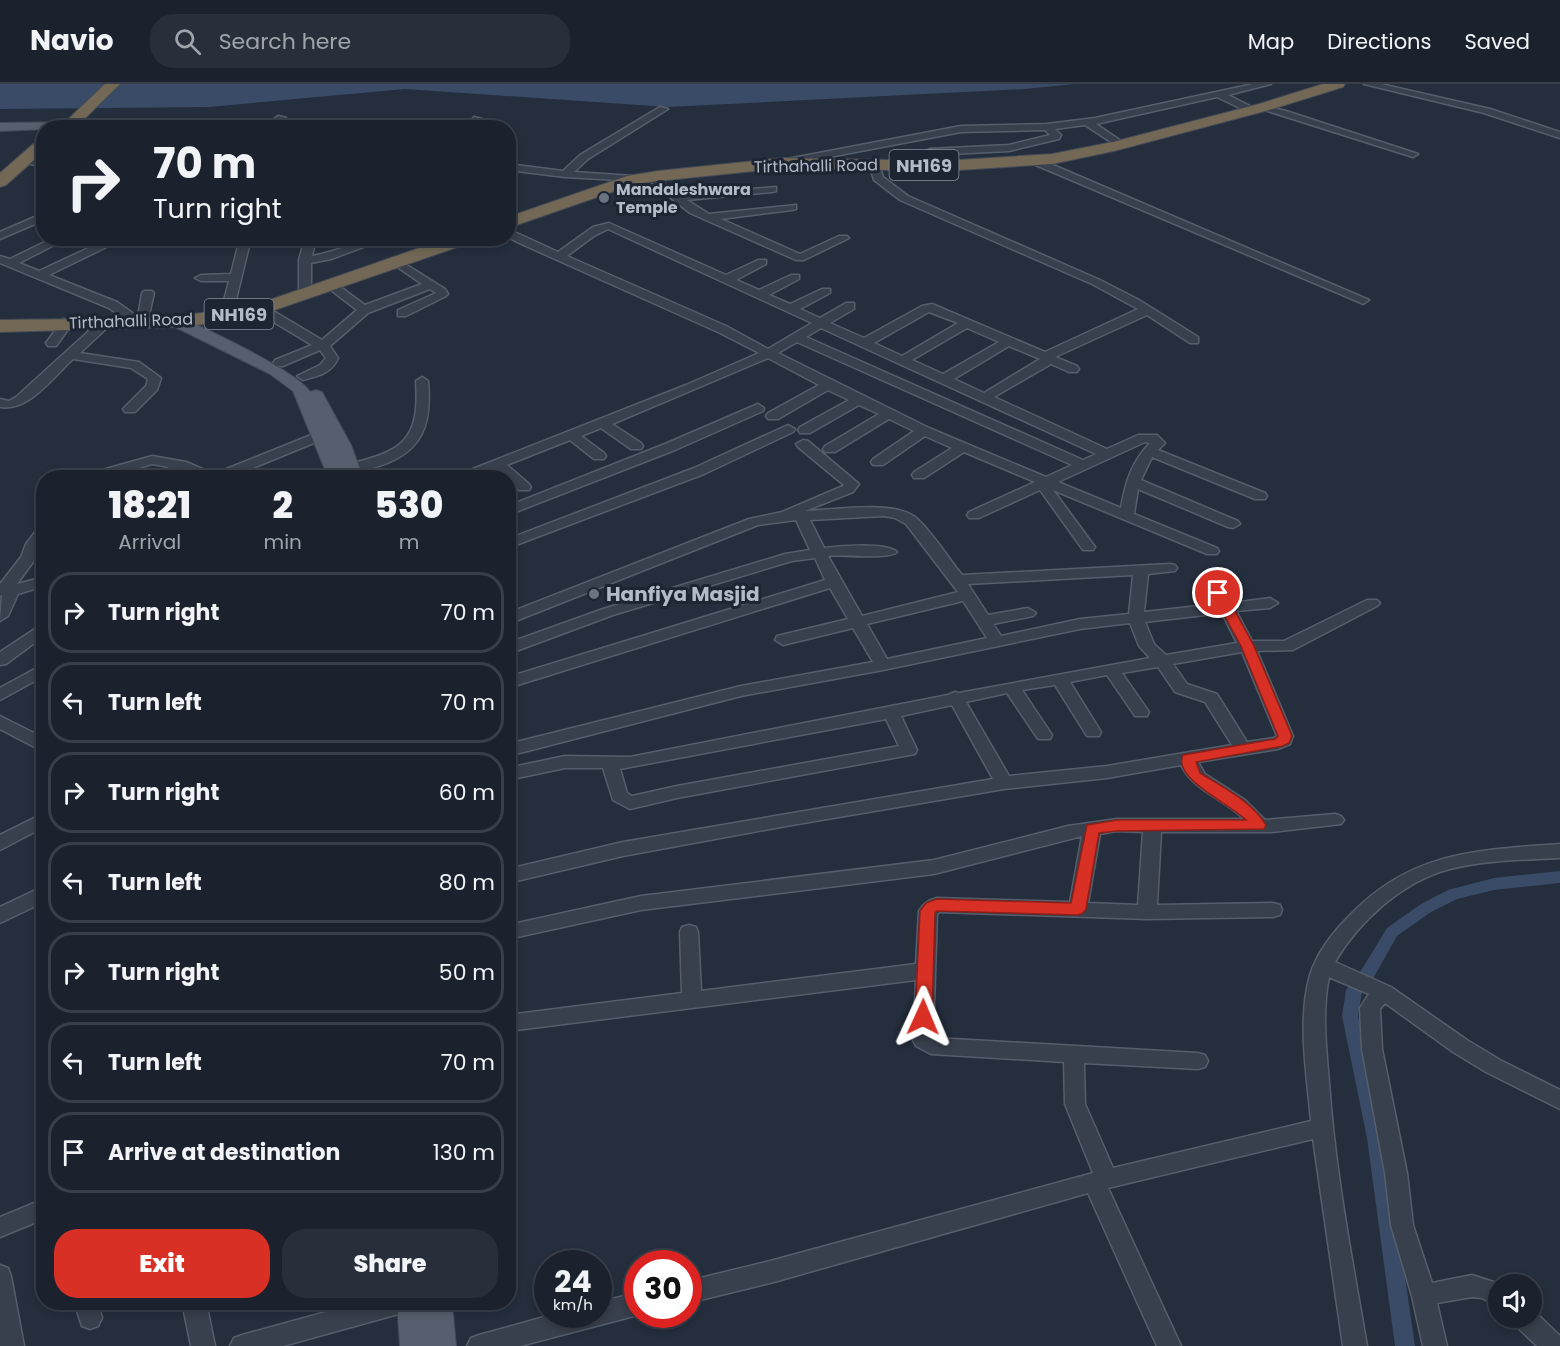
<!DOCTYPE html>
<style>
:root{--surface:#1b222e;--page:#282f3a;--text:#f1f3f6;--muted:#a0a4aa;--line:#393f4a;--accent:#d93025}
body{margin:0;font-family:Poppins,sans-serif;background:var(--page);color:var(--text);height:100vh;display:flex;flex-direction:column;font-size:22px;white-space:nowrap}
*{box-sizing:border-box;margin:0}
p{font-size:20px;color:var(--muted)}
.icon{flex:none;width:33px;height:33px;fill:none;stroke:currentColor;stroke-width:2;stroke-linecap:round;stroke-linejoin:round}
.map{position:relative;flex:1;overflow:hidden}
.sheet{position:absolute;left:36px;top:386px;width:480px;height:840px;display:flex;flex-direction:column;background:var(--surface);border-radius:24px;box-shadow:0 3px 9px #0003,0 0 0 2px var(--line)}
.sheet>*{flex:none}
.top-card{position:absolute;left:36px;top:36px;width:480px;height:126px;border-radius:24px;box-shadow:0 3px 9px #0003,0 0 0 2px var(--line);background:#1b222e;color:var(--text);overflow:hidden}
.controls{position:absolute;left:1488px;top:1190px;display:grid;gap:12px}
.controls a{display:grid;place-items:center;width:54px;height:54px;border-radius:50%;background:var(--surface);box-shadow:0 3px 9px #0003,0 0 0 2px var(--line);font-size:30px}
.speed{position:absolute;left:534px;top:1166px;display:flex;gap:12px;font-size:30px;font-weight:700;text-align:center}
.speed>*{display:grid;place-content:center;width:78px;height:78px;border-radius:50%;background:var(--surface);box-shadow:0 3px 9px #0003,0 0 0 2px var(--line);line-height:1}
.speed small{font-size:15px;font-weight:400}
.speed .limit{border:9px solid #d22;background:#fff;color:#111}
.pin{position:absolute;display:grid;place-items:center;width:51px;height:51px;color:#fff;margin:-26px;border:3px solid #fff;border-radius:50%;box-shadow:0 2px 6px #0007}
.me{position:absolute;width:66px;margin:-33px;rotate:1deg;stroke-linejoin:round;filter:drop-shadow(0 0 4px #0008)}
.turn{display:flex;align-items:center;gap:21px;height:126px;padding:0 18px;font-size:27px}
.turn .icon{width:78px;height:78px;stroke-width:2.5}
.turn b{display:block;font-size:42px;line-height:51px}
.eta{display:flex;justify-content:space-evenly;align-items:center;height:102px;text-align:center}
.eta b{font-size:36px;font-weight:800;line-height:42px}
.button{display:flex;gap:12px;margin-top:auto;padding:12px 18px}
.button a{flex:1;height:69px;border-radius:24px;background:var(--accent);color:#fff;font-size:24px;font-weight:800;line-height:69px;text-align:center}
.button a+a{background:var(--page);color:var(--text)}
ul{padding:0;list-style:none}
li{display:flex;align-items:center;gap:18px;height:81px;margin:0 12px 9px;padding:0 6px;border:3px solid var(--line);border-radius:24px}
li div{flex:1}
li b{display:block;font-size:22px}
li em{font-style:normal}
header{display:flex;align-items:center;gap:36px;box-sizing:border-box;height:84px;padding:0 30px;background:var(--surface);border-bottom:2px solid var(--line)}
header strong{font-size:28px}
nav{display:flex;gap:33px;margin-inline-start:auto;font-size:21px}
.search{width:420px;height:54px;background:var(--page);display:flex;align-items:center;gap:15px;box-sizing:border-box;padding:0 21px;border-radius:24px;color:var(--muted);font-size:22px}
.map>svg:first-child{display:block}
.water{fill:#394b67}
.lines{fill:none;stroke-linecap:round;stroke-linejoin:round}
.canal{fill:#394b67;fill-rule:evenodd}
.minor-casing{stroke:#565e6b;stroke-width:3}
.major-casing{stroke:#414956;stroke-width:2}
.highway-casing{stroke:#434b58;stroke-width:2}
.minor{fill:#38404d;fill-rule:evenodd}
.major{fill:#565f6d;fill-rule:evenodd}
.highway{fill:#736855;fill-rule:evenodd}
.route{fill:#d93025;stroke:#8d1f18;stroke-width:1.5}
.worship-dot{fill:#6b7280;stroke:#1d2532;stroke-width:2}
.labels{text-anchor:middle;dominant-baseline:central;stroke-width:6;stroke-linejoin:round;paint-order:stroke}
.far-street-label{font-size:16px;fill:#b3bbc9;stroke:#1d2532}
.far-poi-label{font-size:16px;font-weight:bold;fill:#b3bbc9;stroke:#1d2532;text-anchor:start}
.shield{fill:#1d2532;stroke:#868e9c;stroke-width:1.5}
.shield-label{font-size:18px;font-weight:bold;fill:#b3bbc9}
.poi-label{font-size:20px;font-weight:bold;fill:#b3bbc9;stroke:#1d2532;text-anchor:start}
</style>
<header>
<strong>Navio</strong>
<div class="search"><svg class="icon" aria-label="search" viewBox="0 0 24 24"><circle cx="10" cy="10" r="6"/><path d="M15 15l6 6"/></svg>Search here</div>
<nav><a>Map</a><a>Directions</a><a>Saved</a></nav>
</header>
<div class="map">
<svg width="1560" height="1262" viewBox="0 0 1560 1262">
<rect width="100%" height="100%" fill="#242e3d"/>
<path class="water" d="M0,0H1075L1025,5L668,23L405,5L209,23L0,25Z"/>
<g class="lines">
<path class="canal" d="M1560,787V799L1494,806L1457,815L1431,828L1397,852L1374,893L1362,908L1358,932L1385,1054L1415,1262H1395L1367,1054L1342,932L1346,906L1362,885L1387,844L1421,820L1448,806L1494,794Z"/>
<defs>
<path id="minor" d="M1253,0H1271L1228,11L1254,24V28H1248L1217,13L1096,40L1124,59L1125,61L1120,64L1085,41L1055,45L1061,51L1059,55L1009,67L930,71L925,68L930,65L1009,61L1050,51L1045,46L961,48L782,82L777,79L782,76L961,42L1047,40L1095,34Z
M1364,0H1381L1490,25L1560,48V54L1484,29Z
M1261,21L1286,27L1418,70L1413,73L1261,25Z
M660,23L668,25L588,75L574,88L633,92L638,95L637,97L565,93L508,86V80L563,87L580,71Z
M278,32L286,34L275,44H263Z
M474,33L482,35L476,44H466Z
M69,39L118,41L123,44H65L66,40Z
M34,75L44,77V83L30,80V76Z
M1031,75H1039L1369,216L1363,220L1359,218L1031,79Z
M870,78H878L883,93L908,112L1100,196L1139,216L1198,253V259H1190L1147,231L1055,273L1077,282L1079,285L1077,288H1069L1051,280L994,313L1107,365L1138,351H1157L1165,359L1158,366L1265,409L1267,412L1265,415H1255L1152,373L1141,396L1238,437L1240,440L1233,444L1228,443L1138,405L1134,430L1217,464L1219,467L1217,470H1207L1053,406L1095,463L1093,466H1083L1040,406L979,434H969L967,431L969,428L1035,398L964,368L924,394H914L912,391L914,388L952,364L925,352L883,381H873L871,378L873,375L914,347L889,335L835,368H825L823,365L825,362L879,330L859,321L810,349H800L798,346L800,343L849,316L828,306L778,335H768L766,332L768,329L819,301L768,274L612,340L641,359L643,362L641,365H631L601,344L581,352L604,369L606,372L604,375H594L570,356L507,381L529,400L531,403L529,406H519L508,397V393H505L496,386L477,393H458L460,390L686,301L759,269L718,248L517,158L508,153V145L558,168L593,143L609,139L726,191L758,176H766V180L736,196L759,206L791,191H799V195L769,211L790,220L822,205H830V209L800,225L820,234L846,219H854V225L830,239L864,254L922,222L932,220L1045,268L1138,225L1092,200L900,116L874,96L869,80ZM608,145L812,239L768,265L726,242L567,172L594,152ZM929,228L958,239L902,272L874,259ZM821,244L1096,370L1083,376L806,253ZM967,244L999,258L943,290L912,276ZM797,258L1072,381L1046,393L929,344L778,269ZM1009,262L1040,275L984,309L954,295ZM1145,358L1150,359C1132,377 1125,399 1121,424L1058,398Z
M651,90L680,111L776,103V107L772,108L687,116L709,130L796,121V125L792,126L721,135L800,170L839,152H847L849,154L804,176H796L690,129L647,95V91Z
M44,129V136L0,155V148Z
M53,154H68L19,179L39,187L110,154H125L49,191L117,218L138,233L142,209L144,207H152L154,209L147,240H132L109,224L0,179V172L10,175Z
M240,154H251L232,232L226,236L220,232L229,197H201L195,194L201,191L231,190Z
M305,154H316L312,172C338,168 361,154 388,154L331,175L311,179V209L305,213L299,209V176Z
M397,175L445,205L448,210L446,212L406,232H398V226L436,209L430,205L368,229L330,262L338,274C332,289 318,292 303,296L297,292L320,281L326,274L320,266L283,282H275L273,279L275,276L312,261L257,228V222H265L322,256L357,226L327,203V199H335L365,221L422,200L393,180V176Z
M106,234L110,235V241L80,269L139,278L161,294L157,306L135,328H125L123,325L146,302L148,295L131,284L73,275C53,293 29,328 0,323V315L9,317L16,313L102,235Z
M63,235L67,236L69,244L56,262H48L46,259L57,244V239Z
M422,293L428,297C432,340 423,368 379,382C369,385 356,389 346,387L344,384L346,381C401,367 420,359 416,297Z
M758,320L764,324L763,327L675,366L508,431V422L665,360Z
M788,341L795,345L793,348L704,390L508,464V455L694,384Z
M321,347L328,351L326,354L231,393H197L184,387L169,393H150L169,383L152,380L108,393H86L88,390L152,372L186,378L214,390Z
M803,356L808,357L859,400L853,408L805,427C834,426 892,416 915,433C930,445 949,475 962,491L1170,480L1175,481L1177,484L1175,487L1148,490L1144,528L1217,520L1204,494L1211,489L1216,491L1232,519L1270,514L1278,519L1270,524L1236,527L1252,557H1284L1367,516H1377L1380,519L1377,522L1293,566L1257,567L1293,652L1290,660L1278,665L1198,678L1205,690L1245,716L1265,736L1335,730L1341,732L1344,736L1341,740L1272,748H1161L1157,821L1273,819L1280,821L1282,826L1280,831L1273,833L1147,835L940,828L937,830L933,952L935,954L1198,969L1205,971L1208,977L1205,983L1198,985L1084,979L1085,1020L1113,1084L1311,1037C1307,991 1297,937 1310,891C1317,868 1334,847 1350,831C1412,767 1477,766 1560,760V774C1523,776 1486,776 1450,785C1403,797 1359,837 1335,878L1391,903L1467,956L1500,976L1560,1006V1025L1486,988L1453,968L1385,919L1380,925L1382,965L1407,1089L1413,1141L1432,1199L1472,1191L1500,1200L1498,1223L1482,1214L1472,1213L1437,1219L1447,1262H1423L1412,1212L1391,1141L1385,1089L1362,965L1360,924L1369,910L1329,893C1322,927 1326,963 1329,998C1335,1087 1352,1174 1367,1262H1343L1313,1055L1108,1104L1181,1262H1157L1088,1109L774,1198L688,1219V1197L774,1176L1093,1089L1065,1020L1064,978L931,970L916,962L913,956L916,896L508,947V931L682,909L680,848L682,843L689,841L696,843L698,848L701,907L916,880L919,827C923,820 929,816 937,814L1070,818L1082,752L934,790L641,826L508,855V841L641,812L934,776L1068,742L1117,735H1244C1224,715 1194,707 1181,681L1107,694L1004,705L786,742L623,772L508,799V785L623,758L993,695L952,621L901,632L917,666L915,670L677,714L630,725L613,716L603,684H565L508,696V684L565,672L630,673L948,611L955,608L959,609L1150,574L1139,562L1130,539L1080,545L883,586L741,612L508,672V660L741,602L873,578L853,544L783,561L775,556L777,552L848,535L830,504L508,604V593L825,496L815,474L792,477L613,531L508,570V559L603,525L785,470L810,466L796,436L758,441L508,540V529L749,435L782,428L843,402L844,401L798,363L796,360ZM884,432L895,434L906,440L958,508L862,532L828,472C843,470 889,476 897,468C887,458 839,462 824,464L810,436ZM1133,491L1129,530L1080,535L1001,552L993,540L1033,532L1036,529L1028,524L988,531L968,500ZM963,517L987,554L887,575L867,540ZM1222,529L1237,559L1166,571L1154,560L1145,538ZM1242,568L1277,652L1274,654L1247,658L1217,610L1187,600L1173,580ZM1158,583L1175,608L1205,618L1232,661L1107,682L1009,692L966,618L1007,609L1038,655H1050L1052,651L1022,606L1055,601L1087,652H1099L1101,648L1070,598L1107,591L1135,632H1147L1149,628L1122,589ZM886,635L899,662L677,702L632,712L627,709L620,685ZM1117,747L1143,748L1138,821L1088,819L1100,750Z
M44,442V456L39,462L44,461V471L33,478L17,500L44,493V502L18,510L8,532L0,537L2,511L0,512V500L21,473L26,460L39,443Z
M44,539V552L6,580L0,581V568Z
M44,580V592L0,616V604Z
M0,632L44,654V668L0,645Z
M44,729V743L0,766V751Z
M44,802V818L0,839V823Z
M44,1115V1135L0,1153V1133Z
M0,1181L8,1184L11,1192L24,1262H0Z
M638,1209V1230H640L638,1231L520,1262H467L471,1254L479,1251L555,1230H598V1218Z
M74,1218H98L102,1234L98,1242L90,1245L82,1242Z
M182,1218H206L215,1262H191Z
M362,1218H414L410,1226L402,1229L283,1262H230L234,1254L242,1251Z
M1532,1225L1560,1252V1262H1537L1515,1241L1511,1233H1532Z"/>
<path id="major" d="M69,38L73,39L74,44L0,47V39Z
M174,232C196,238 301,290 310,308L316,306L322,308L351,361L363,393H328L293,307L270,290L169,240L166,237Z
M397,1218H452L456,1262H400Z"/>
<path id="highway" d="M105,0H120L75,44H59Z
M1323,0H1345L1343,3L1269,26L1114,67L1052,80L943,87L782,84L658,97L635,100L508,144V133L627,92L658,87L782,74L943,77L1052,70L1113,58L1259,20Z
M44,54V67L6,101L0,103V89L39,55Z
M448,154H474L472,158L269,228L226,238L174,243L0,248V236C86,234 174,238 258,220Z"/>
</defs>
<use href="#minor" class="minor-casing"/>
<use href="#major" class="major-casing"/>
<use href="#highway" class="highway-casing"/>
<use href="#minor" class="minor"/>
<use href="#major" class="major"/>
<use href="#highway" class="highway"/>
</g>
<path class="route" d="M1218,505L1225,509L1254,562L1292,652L1289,659L1283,662L1196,678L1200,689C1224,704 1251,717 1266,741L1264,745L1117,747L1099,749L1086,825L1083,829L1078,831L937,827L935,829L932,933L929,938L923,940L918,938L915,933L920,827L926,819L937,815L1071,819L1087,741L1117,736H1246C1231,720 1172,695 1183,671L1275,655L1278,652L1241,562L1212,509Z"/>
<g class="worship-dot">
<circle cx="604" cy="114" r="6"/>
<circle cx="594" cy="510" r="6"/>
</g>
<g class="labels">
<g class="far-street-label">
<text transform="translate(816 82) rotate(-1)">Tirthahalli Road</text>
<text transform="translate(131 237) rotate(-2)">Tirthahalli Road</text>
</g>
<g class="far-poi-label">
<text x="616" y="105">Mandaleshwara<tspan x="616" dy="18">Temple</tspan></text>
</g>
<g class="shield">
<rect x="889.5" y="66" width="69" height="30" rx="4.5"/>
<rect x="204.5" y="215" width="69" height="30" rx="4.5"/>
</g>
<g class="shield-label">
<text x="924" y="81">NH169</text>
<text x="239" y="230">NH169</text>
</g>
<g class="poi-label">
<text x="606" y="510">Hanfiya Masjid</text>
</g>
</g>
</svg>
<div class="controls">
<a><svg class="icon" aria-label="sound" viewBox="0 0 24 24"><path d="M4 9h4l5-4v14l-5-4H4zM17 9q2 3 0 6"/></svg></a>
</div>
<div class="speed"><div>24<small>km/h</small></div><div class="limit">30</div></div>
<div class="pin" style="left:1218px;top:509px;background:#d93025"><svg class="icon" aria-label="arrive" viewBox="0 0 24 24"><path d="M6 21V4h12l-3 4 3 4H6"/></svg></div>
<svg class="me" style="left:923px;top:933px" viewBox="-20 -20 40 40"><path d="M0-17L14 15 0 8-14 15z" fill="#d93025" stroke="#fff" stroke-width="4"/></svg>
<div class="top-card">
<div class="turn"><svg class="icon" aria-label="right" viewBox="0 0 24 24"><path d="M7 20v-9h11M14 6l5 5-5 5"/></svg><div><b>70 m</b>Turn right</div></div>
</div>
<section class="sheet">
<div class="eta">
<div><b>18:21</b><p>Arrival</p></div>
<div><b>2</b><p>min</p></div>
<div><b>530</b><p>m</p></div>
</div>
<ul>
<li><svg class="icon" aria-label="right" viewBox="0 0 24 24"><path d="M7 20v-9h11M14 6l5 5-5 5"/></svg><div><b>Turn right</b></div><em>70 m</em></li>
<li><svg class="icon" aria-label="left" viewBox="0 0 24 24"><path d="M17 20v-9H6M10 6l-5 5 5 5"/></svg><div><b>Turn left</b></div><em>70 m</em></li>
<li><svg class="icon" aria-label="right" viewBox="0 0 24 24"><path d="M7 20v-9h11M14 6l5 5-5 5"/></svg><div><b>Turn right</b></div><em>60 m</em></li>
<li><svg class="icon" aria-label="left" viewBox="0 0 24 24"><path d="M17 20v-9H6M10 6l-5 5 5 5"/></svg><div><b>Turn left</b></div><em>80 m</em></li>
<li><svg class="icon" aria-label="right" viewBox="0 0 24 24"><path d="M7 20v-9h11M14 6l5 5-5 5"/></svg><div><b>Turn right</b></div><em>50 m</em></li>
<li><svg class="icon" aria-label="left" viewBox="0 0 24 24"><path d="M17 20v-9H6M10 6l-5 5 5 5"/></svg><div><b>Turn left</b></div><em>70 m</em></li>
<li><svg class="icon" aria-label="arrive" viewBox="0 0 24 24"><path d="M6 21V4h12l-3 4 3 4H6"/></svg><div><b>Arrive at destination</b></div><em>130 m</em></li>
</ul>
<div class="button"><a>Exit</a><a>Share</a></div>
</section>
</div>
